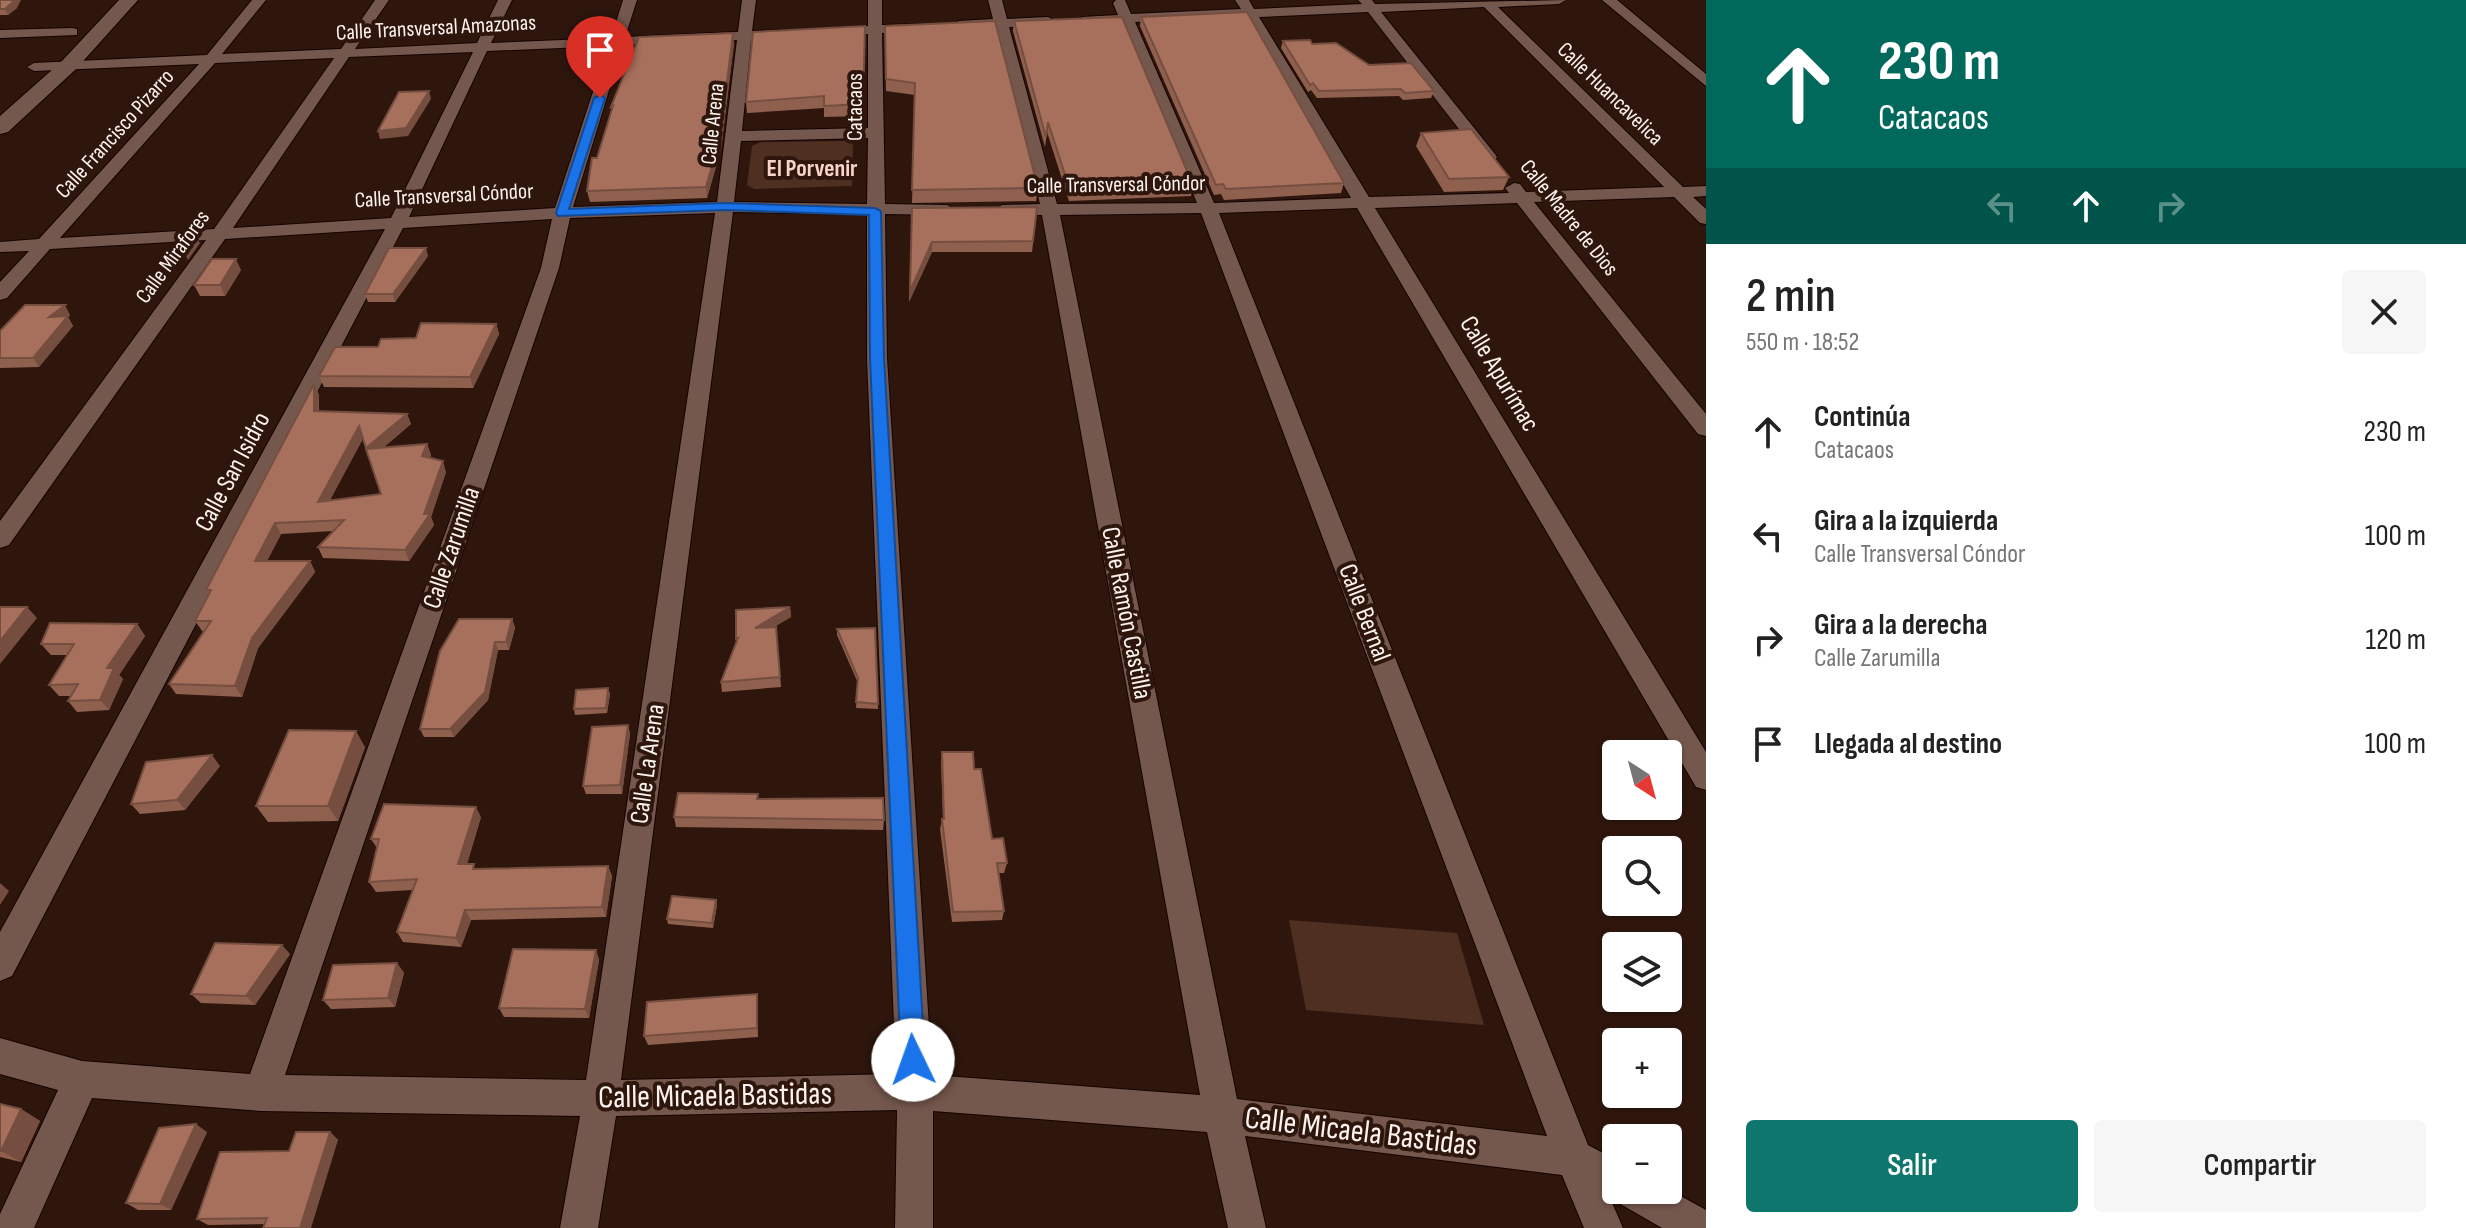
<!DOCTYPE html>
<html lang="es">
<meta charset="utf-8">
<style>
:root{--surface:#fff;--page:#f6f6f6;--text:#222;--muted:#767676;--accent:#0f766e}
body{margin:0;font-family:"Sofia Sans Condensed",sans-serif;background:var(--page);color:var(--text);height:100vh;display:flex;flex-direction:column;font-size:30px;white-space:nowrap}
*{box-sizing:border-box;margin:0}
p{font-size:26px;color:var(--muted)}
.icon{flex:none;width:44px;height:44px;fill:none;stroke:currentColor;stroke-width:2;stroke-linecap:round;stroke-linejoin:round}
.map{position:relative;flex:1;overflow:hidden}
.details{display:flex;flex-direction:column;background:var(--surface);width:760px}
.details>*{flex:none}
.banner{background:#00695c;color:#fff;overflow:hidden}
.needle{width:52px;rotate:144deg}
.buttons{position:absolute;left:1602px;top:740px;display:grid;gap:16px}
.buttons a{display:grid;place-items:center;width:80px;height:80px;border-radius:8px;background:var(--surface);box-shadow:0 2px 6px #0004;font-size:40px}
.pin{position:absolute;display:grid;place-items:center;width:68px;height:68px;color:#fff;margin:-82px -34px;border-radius:50% 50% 50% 0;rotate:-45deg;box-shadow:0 0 8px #0007}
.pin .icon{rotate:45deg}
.me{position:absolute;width:88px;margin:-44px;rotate:357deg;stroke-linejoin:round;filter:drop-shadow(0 0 6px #0008)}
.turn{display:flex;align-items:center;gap:28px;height:168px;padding:0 40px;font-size:36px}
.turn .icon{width:104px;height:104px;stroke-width:2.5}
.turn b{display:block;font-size:56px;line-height:68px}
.lanes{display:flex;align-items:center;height:76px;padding:0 40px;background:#0003;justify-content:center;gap:40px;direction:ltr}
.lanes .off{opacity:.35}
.round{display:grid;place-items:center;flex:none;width:84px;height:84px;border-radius:8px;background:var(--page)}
.headline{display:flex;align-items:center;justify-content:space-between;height:136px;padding:0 40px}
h1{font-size:48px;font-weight:600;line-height:60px}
.primary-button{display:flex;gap:16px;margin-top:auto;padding:16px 40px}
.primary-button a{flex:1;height:92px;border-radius:8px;background:var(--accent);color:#fff;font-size:32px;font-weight:600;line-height:92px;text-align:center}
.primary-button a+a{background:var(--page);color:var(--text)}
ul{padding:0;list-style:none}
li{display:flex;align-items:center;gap:24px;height:104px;padding:0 40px}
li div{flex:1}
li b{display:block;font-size:30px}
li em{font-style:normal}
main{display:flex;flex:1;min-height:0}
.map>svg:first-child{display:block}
.green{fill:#4f2f22}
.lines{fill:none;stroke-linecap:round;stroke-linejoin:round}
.street-casing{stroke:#150200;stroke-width:2}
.secondary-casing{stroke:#150200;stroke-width:2}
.street{fill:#75584d;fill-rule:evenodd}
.secondary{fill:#75584d;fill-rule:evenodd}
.wall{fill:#90604f;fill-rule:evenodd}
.shaded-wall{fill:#754e40}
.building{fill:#a7705c;stroke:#754e40;stroke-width:2}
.route{fill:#1a73e8;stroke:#114b97;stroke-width:2}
.labels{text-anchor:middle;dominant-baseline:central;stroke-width:8;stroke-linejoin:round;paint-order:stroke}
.far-street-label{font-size:22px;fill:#fcf2ee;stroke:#2e160d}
.far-neighbourhood-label{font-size:24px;font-weight:bold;fill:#f7d4c7;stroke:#2e160d}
.street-label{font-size:26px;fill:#fcf2ee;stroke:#2e160d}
.near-street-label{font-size:32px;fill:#fcf2ee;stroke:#2e160d}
</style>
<main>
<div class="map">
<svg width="1706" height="1228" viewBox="0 0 1706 1228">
<rect width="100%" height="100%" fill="#2e160d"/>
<path class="green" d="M845,141L853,144L852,186L754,189L747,185L752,146L761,142Z
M1289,920L1457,933L1484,1025L1306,1010Z"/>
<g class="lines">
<defs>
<path id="street" d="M252,0H266L222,54L341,49L375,0H389L355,49L477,43L498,0H512L491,43L611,38L623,0H637L625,37L738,32L742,0H756L752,31L788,30L795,34L788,38L751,40L742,131L868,128V34L831,36L824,32L831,28L868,26V0H882V25L925,24V30L920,31L882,33L885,204L947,205L956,210L947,215L885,214L887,358L932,1075L1200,1095L1042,215H1002L993,210L1002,205L1040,204L995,27L959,29L952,25L959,21L993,19L988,0H1002L1007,19L1048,17L1055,21L1048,25L1009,27L1057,204L1197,203L1122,23L1087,24L1080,20L1082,17L1118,15L1113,3L1116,0H1125L1131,14L1241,9L1235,0H1249L1254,9L1362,4L1358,0H1372L1375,4L1566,0L1559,4L1498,7L1683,187L1706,186V196L1693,197L1706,209V224L1700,223L1674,197L1534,202L1706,414V436L1698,434L1517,203L1375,208L1706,752V790L1696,787L1357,208L1219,213L1588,1145L1616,1160V1190L1668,1189L1706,1210V1228H1662L1610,1198L1623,1228H1584L1562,1175L1245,1136L1266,1228H1228L1207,1132L933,1111V1228H895L897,1110L616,1116L598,1228H560L580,1116L261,1111L92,1098L34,1228H0V1214L58,1090L0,1074V1038L82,1061L250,1074L541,268L552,219L403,228L12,976L0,981V932L385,229L225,239L9,545L0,548V521L206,240L50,249L7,298L0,300V282L29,251L0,252V242L39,239L199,64L34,71L27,67L34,63L207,55ZM1484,7L1664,187L1526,192L1520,184L1514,183L1505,188L1509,193L1369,197L1259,17L1368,12L1483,160H1495L1497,157L1495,154L1381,12ZM1246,17L1351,198L1214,203L1135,22ZM737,40L717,202L573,207L623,45ZM608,46L555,208L409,217L487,51ZM473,52L391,218L233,228L349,57ZM334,58L214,229L60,238L215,63ZM868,138L867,204L734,202L741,141ZM733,212L867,214V358L896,1074L621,1080ZM715,213L586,1080L285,1075L559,268L570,218ZM1201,213L1547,1136L1237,1099L1060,215Z
M1602,0H1617L1706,74V86Z
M72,28L77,29V35L0,38V30Z"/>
<path id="secondary" d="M119,0H138L76,69L8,132L0,134V116L62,61Z"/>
</defs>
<use href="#street" class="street-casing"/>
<use href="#secondary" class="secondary-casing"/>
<use href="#street" class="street"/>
<use href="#secondary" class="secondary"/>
</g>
<path class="wall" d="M0,0L17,8L8,15H0Z
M1141,17L1344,183L1341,193L1224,200L1221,194L1214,195L1140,26Z
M1014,21L1193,185L1191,196L1069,201L1047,132L1045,147L1013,31Z
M865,26L863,116L824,117V108L747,113L746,102Z
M885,26L1038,188L1036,201L912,203L915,95L886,91Z
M1283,41L1312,44L1434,91L1431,98L1403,100L1399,96L1317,98L1311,90L1308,92L1281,48Z
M734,43L721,149L707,198L590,202L587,191L612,112L611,107Z
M1421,133L1509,177L1503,190L1444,192L1416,146Z
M1037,207L1032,252H932L909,302L912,208Z
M428,256L395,302H368L365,294Z
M241,270L225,296H200L194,285Z
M70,315L68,317L73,326L39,367L0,368V331Z
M496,324L499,334L473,388L324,387L319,376L378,347L416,338Z
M314,384L319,395V411L407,414L411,424L384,447L427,444L431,455L430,458L446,472L431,517L434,525L409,561L323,558L318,547L333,531L281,534L267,561H310L315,572L258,648L242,697L176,694L169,684L203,632L195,621L209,594L206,590ZM363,438L381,494L330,500Z
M790,607L791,617L773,627H776L781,687L722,692L721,682Z
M512,619L515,628L509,650H498L488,700L454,737H424L420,729Z
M137,624L145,636L119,675L123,679L109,710L77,712L68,701L71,696H59L49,685L68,655H51L41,644Z
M875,628L878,709L856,708L858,683L837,635V629Z
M608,688L610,694L607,713L575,715L574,709Z
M628,725L630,734L622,794H586L583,786Z
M365,747L338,821L268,822L256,806Z
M942,752L974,769L992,839L1007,863L1004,873H999L1004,911L1002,920L952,922L940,829L942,819H943L941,763Z
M220,766L185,810L140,814L131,804Z
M758,799L884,820L883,830L676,827L674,817Z
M481,817L467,864L476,869L608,866L612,876L606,917L471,920L461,947L403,942L397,932L413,890L376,892L369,882L377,848L371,839Z
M716,900L717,905L713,928L668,924L667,919Z
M596,950L599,960L589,1018L504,1017L499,1008Z
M290,954L255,1005L201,1003L191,994Z
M397,963L404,973L395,1007L331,1009L323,1000Z
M757,994L758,1003V1037L648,1045L644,1036Z
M0,1104L21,1109L40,1121L21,1162L0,1157Z
M207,1132L171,1210H138L126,1203Z
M330,1132L338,1140L265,1224L208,1225L197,1219L289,1151Z"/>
<path class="shaded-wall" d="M15,0H21L17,8L8,15L5,9Z
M733,33L734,43L721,149L707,198L706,187Z
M429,91L431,99L408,136L380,139L378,131Z
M197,238L200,243L188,260L185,254Z
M932,242V252L909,302L910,291Z
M426,248L428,256L395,302L393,294Z
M236,259L241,270L225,296L220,285Z
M65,305L70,315L68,317L73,326L39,367L33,358L49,317Z
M496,324L499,334L473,388L470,377Z
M314,384L319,395L318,421L314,411Z
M407,414L411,424L370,459L366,448Z
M359,426L364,437L323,513L318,502Z
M427,444L431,455L426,467L422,456Z
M443,461L446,472L431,517L434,525L409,561L405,550L424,514Z
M275,523L281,534L261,572L255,561Z
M310,561L315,572L258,648L242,697L235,686L252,638Z
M27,607L37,618L0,664V641Z
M790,607L791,617L756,638L755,628Z
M512,619L515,628L509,650L506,642Z
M137,624L145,636L119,675L123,679L109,710L100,700L107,668Z
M495,642L498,650L488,700L454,737L450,729Z
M608,688L610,694L607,713L606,708Z
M628,725L630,734L622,794L620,785Z
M356,731L365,747L338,821L328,806Z
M212,755L220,766L185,810L177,800Z
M476,807L481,817L464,874L458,864Z
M608,866L612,876L606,917L602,907Z
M0,883L9,891L0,905Z
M716,900L717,905L713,928L712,923Z
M465,910L471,920L461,947L456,938Z
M282,945L290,954L255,1005L246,996Z
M596,950L599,960L589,1018L585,1009Z
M397,963L404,973L395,1007L388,998Z
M757,994L758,1003V1037L757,1028Z
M21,1109L40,1121L21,1162L1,1151Z
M196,1124L207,1132L171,1210L160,1204Z
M330,1132L338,1140L311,1228H300Z"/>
<path class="building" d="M0,0H15L5,9H0Z
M1247,12L1344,183L1226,189L1223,184L1216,185L1141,17Z
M1122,17L1193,185L1070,190L1048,122L1046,137L1014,21Z
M995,21L1038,188L912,190L915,83L886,79L885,26Z
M865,26L863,104L824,106V96L746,102L753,32Z
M733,33L720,138L706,187L587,191L592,158H597L613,106L611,107L639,37Z
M1310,40L1312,44L1336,43L1369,65L1411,63L1434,91L1405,93L1401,89L1319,91L1313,83L1310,85L1283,41Z
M429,91L406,128L378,131L399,92Z
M1471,129L1509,177L1449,179L1421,133Z
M1037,207L1033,241L932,242L910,291L912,208Z
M197,238L185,254L178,248L186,239Z
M389,248H426L393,294H365Z
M212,259H236L220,285H194Z
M25,305H65L49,317L68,316L33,358H0V331Z
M421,323L496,324L470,377L319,376L335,347H378L381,339L416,338Z
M314,384V411L407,414L366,448L359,426L318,502L381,494L366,449L427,444L422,456L443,461L424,514H430L405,550L318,547L344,520L275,523L255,561H310L252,638L235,686L169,684L211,621H195L211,590H206Z
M0,607H27L0,641Z
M790,607L755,628L776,627L780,677L721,682L738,638L736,639V610Z
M459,619H512L506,642H495L485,692L450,729H420L440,651Z
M50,623L137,624L107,668H114L100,700L68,701L78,684L49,685L74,644H41Z
M875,628L878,704L856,702L858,678L837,629Z
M608,688L606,708L574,709L576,690Z
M628,725L620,785L583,786L592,727Z
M289,730L356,731L328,806H256Z
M942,752H973L974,769H981L992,839L1003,838L1007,863H997L1004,911L953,912L942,819H944Z
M212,755L177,800L131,804L146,762Z
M678,793L758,794L757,799L883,798L884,820L674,817Z
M384,804L476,807L458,864H474L473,869L608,866L602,907L465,910L456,938L397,932L417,879L369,882L379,839H371Z
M672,896L716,900L712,923L667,919Z
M215,943L282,945L246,996L191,994Z
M513,949L596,950L585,1009L499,1008Z
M397,963L388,998L323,1000L333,965Z
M757,994V1028L644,1036L647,1002Z
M0,1104L21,1109L1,1151H0Z
M196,1124L160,1204L126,1203L159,1128Z
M296,1132H330L300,1228H263L267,1218L197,1219L220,1152L289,1151Z"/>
<path class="route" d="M600,95L605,98L569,209L725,203L875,208L881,211L884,358L925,1060L922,1069L913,1072L904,1069L901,1060L870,358L869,215L725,210L558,216L556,213L594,98Z"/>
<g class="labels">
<g class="far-street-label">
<text transform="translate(436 28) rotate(-3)">Calle Transversal Amazonas</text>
<text transform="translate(1610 94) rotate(44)">Calle Huancavelica</text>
<text transform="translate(855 107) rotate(-90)">Catacaos</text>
<text transform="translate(713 124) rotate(-84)">Calle Arena</text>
<text transform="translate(115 134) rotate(-48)">Calle Francisco Pizarro</text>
<text transform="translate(1116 185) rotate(-1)">Calle Transversal Cóndor</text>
<text transform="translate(444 196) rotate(-3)">Calle Transversal Cóndor</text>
<text transform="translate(1569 218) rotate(51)">Calle Madre de Dios</text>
<text transform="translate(173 257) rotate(-54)">Calle Mirafores</text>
</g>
<g class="far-neighbourhood-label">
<text x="812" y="168">El Porvenir</text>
</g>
<g class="street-label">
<text transform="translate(1499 374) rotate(59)">Calle Apurímac</text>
<text transform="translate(233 472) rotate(-62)">Calle San Isidro</text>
<text transform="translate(452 548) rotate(-71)">Calle Zarumilla</text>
<text transform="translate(1126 613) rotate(79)">Calle Ramón Castilla</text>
<text transform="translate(1364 613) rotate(69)">Calle Bernal</text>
<text transform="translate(648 764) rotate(-82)">Calle La Arena</text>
</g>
<g class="near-street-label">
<text transform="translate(715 1096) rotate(-1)">Calle Micaela Bastidas</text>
<text transform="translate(1361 1132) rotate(7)">Calle Micaela Bastidas</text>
</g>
</g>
</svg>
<div class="buttons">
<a><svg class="needle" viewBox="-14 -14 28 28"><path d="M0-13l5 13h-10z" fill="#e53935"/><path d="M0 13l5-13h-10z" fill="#767676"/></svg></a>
<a><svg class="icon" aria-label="search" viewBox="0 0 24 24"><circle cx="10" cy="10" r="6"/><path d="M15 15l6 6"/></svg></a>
<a><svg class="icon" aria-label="layers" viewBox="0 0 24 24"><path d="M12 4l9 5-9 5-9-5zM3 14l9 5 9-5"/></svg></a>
<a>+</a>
<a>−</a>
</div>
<div class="pin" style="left:600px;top:98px;background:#d93025"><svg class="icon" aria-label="arrive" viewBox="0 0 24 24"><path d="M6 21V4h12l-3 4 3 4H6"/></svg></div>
<svg class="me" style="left:913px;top:1060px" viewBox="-20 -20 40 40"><circle r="19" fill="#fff"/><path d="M0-13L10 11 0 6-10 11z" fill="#1a73e8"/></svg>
</div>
<section class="details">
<div class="banner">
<div class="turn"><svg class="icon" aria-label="ahead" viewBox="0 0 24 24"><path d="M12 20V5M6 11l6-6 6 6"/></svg><div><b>230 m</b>Catacaos</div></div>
<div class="lanes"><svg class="icon off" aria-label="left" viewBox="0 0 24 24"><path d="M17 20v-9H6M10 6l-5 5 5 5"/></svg><svg class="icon" aria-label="ahead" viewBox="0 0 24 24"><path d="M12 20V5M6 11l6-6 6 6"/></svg><svg class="icon off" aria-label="right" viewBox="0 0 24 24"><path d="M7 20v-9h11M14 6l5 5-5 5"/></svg></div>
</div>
<div class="headline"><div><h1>2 min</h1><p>550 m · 18:52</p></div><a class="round"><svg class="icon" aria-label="close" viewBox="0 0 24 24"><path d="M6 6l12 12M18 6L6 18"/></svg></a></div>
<ul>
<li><svg class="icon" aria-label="ahead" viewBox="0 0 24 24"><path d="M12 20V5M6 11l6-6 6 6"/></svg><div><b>Continúa</b><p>Catacaos</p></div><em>230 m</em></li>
<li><svg class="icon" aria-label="left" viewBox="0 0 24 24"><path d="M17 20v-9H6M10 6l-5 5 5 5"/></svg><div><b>Gira a la izquierda</b><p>Calle Transversal Cóndor</p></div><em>100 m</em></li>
<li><svg class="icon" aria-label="right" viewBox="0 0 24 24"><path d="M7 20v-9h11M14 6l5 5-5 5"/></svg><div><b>Gira a la derecha</b><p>Calle Zarumilla</p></div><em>120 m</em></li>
<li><svg class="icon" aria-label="arrive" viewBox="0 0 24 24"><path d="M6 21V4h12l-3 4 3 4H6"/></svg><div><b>Llegada al destino</b></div><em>100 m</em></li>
</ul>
<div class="primary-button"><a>Salir</a><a>Compartir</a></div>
</section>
</main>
